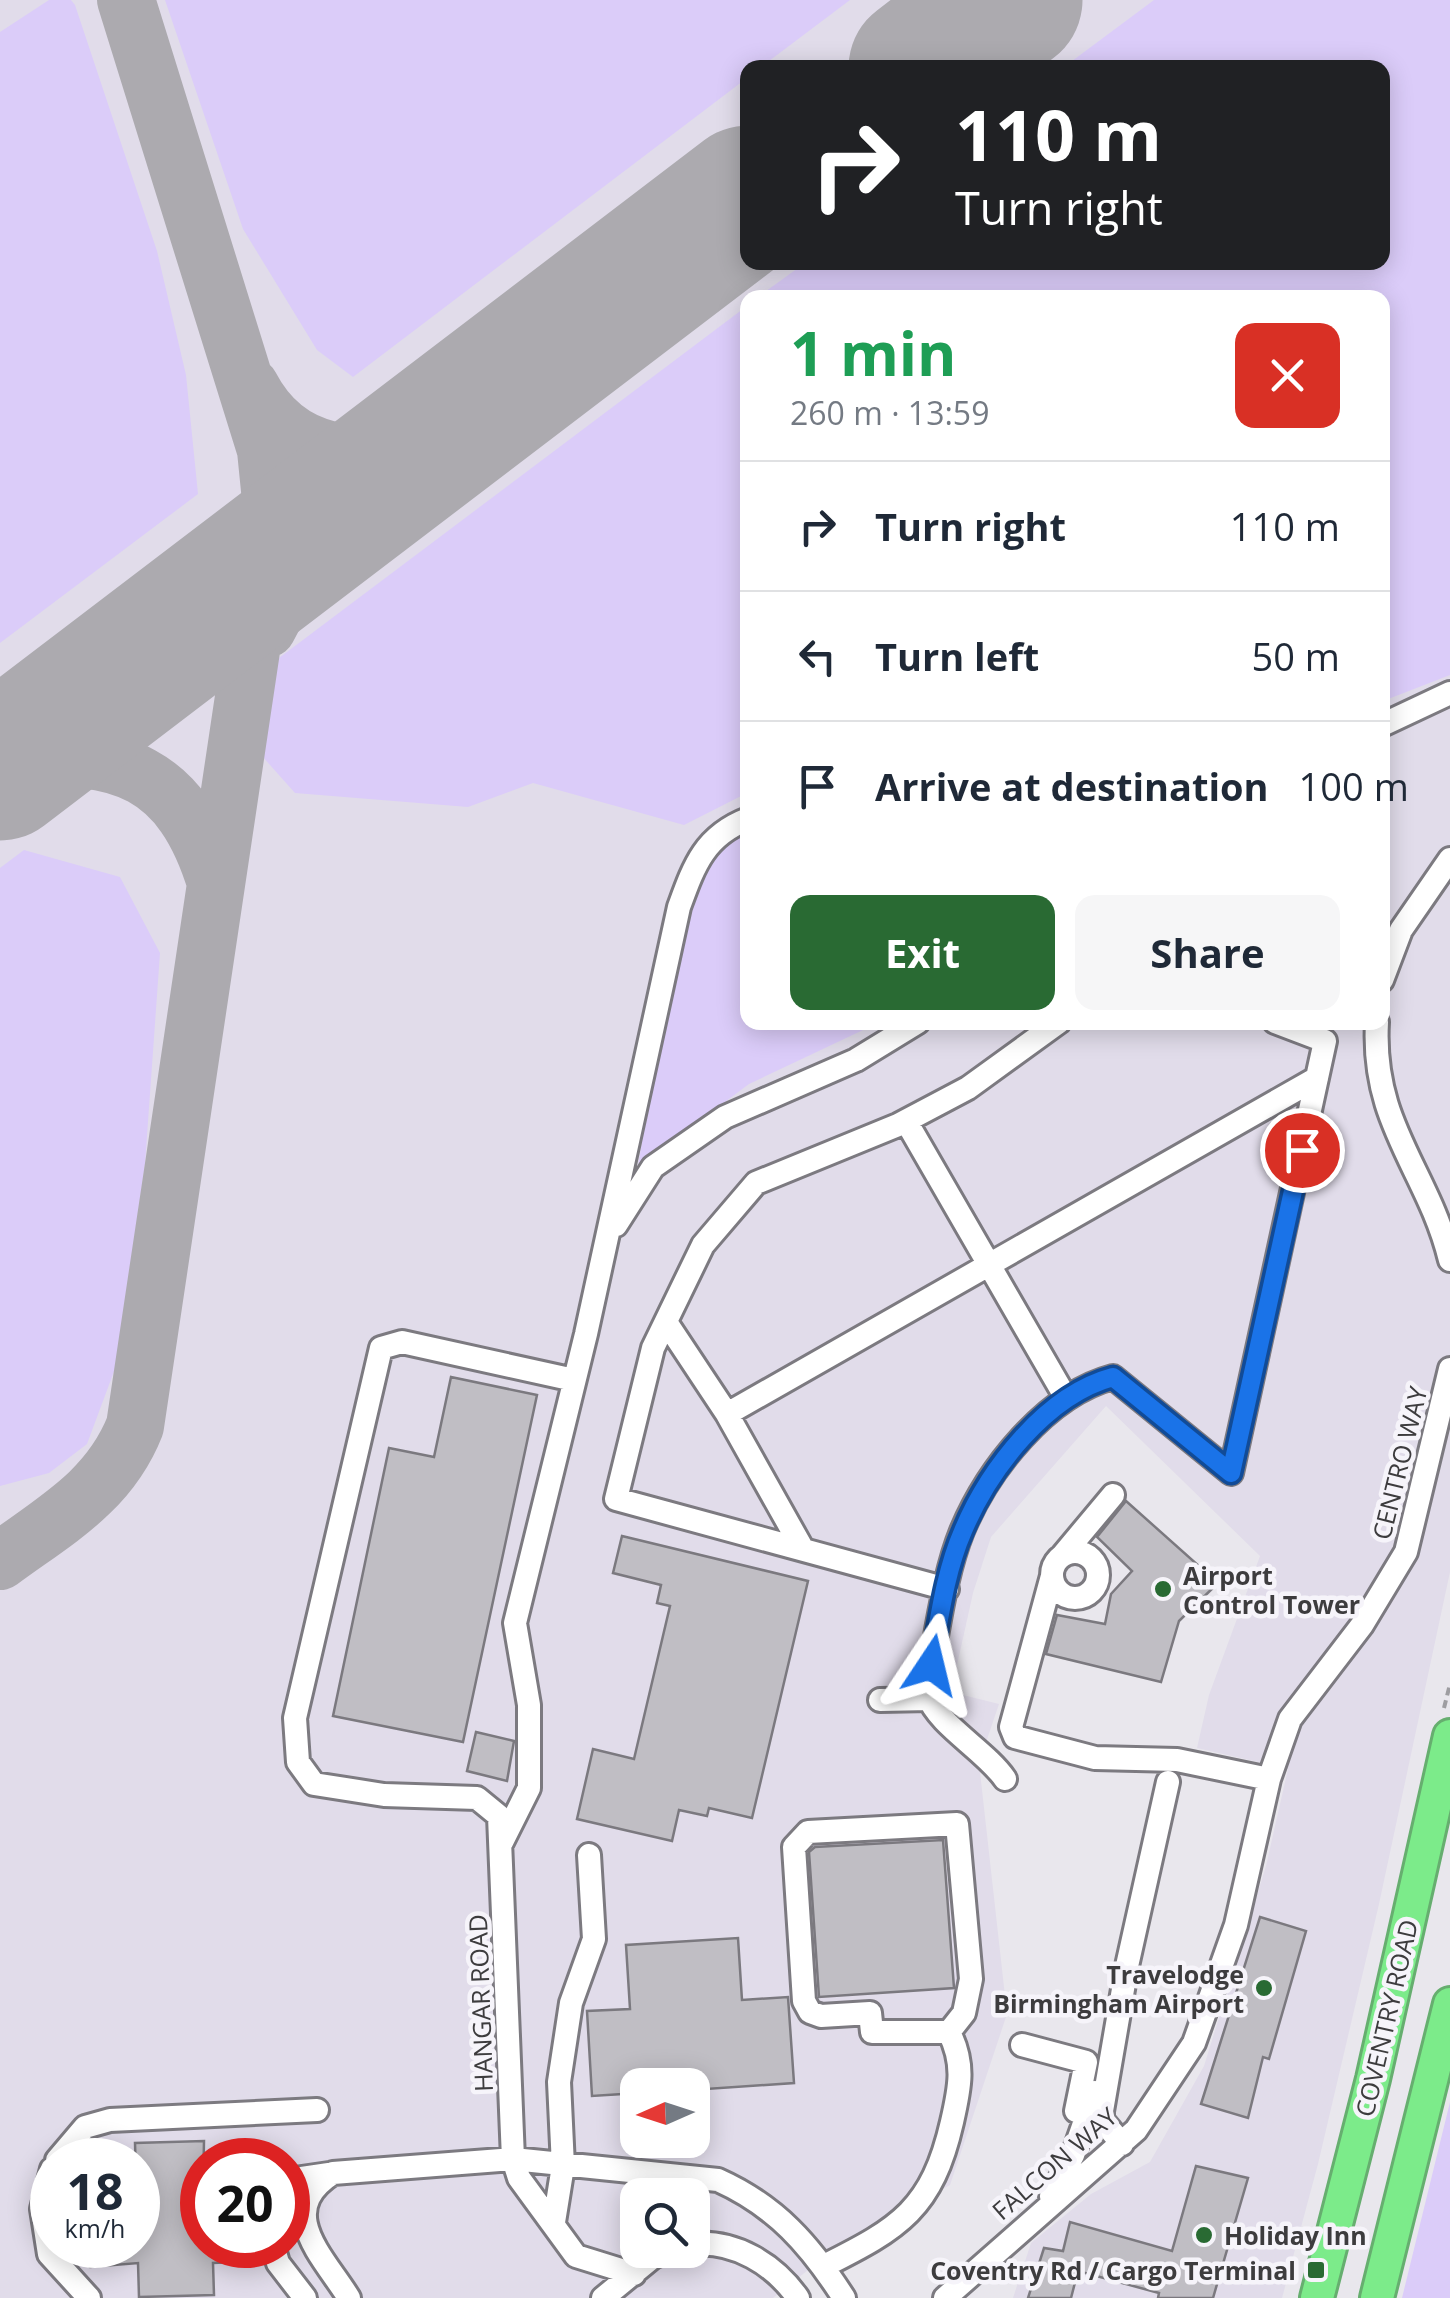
<!DOCTYPE html>
<meta charset="utf-8">
<style>
:root{--surface:#fff;--page:#f6f6f7;--text:#1f2937;--muted:#747a83;--line:#e0e1e3;--accent:#296a33}
body{margin:0;font-family:"Open Sans",sans-serif;background:var(--page);color:var(--text);height:100vh;display:flex;flex-direction:column;font-size:38px;white-space:nowrap}
*{box-sizing:border-box;margin:0}
p{font-size:32px;color:var(--muted)}
.icon{flex:none;width:55px;height:55px;fill:none;stroke:currentColor;stroke-width:2;stroke-linecap:round;stroke-linejoin:round}
.map{position:relative;flex:1;overflow:hidden}
.sheet{position:absolute;left:740px;top:290px;width:650px;height:740px;display:flex;flex-direction:column;background:var(--surface);border-radius:20px;box-shadow:0 5px 25px #0003}
.sheet>*{flex:none}
.guide{position:absolute;left:740px;top:60px;width:650px;height:210px;border-radius:20px;box-shadow:0 5px 25px #0003;background:#202124;color:#fff;overflow:hidden}
.needle{width:65px;rotate:267deg}
.tools{position:absolute;left:620px;top:2068px;display:grid;gap:20px}
.tools a{display:grid;place-items:center;width:90px;height:90px;border-radius:20px;background:var(--surface);box-shadow:0 5px 25px #0003;font-size:50px}
.speed{position:absolute;left:30px;top:2138px;display:flex;gap:20px;font-size:50px;font-weight:700;text-align:center}
.speed>*{display:grid;place-content:center;width:130px;height:130px;border-radius:50%;background:var(--surface);box-shadow:0 5px 25px #0003;line-height:1}
.speed small{font-size:25px;font-weight:400}
.speed .limit{border:15px solid #d22;background:#fff;color:#111}
.pin{position:absolute;display:grid;place-items:center;width:85px;height:85px;color:#fff;margin:-42px;border:5px solid #fff;border-radius:50%;box-shadow:0 2px 10px #0007}
.me{position:absolute;width:110px;margin:-55px;rotate:10deg;stroke-linejoin:round;filter:drop-shadow(0 0 8px #0008)}
.turn{display:flex;align-items:center;gap:35px;height:210px;padding:0 50px;font-size:45px}
.turn .icon{width:130px;height:130px;stroke-width:2.5}
.turn b{display:block;font-size:70px;line-height:85px}
.round{display:grid;place-items:center;flex:none;width:105px;height:105px;border-radius:20px;background:var(--page)}
.head{display:flex;align-items:center;justify-content:space-between;height:170px;padding:0 50px}
h1{font-size:60px;font-weight:700;line-height:75px;color:#1e9e55}
.button{display:flex;gap:20px;margin-top:auto;padding:20px 50px}
.button a{flex:1;height:115px;border-radius:20px;background:var(--accent);color:#fff;font-size:40px;font-weight:700;line-height:115px;text-align:center}
.button a+a{background:var(--page);color:var(--text)}
ul{padding:0;list-style:none}
li{display:flex;align-items:center;gap:30px;height:130px;padding:0 50px;border-top:2px solid var(--line)}
li div{flex:1}
li b{display:block;font-size:38px}
li em{font-style:normal}
.map>svg:first-child{display:block}
.built{fill:#e1dcea;fill-rule:evenodd}
.green{fill:#dbccf9}
.lines{fill:none;stroke-linecap:round;stroke-linejoin:round}
.taxiway{stroke:#acaaaf;stroke-width:58}
.runway{stroke:#acaaaf;stroke-width:145}
.building{fill:#c0bec4;stroke:#7b797f;stroke-width:2.5}
.minor-casing{stroke:#7c7a80;stroke-width:28}
.highway-casing{stroke:#66ae6f;stroke-width:38}
.path{stroke:#9e9da1;stroke-width:4;stroke-dasharray:8 5;stroke-linecap:butt}
.minor{stroke:#fff;stroke-width:22}
.highway{stroke:#7ceb8a;stroke-width:32}
.route-casing{stroke:#114b97;stroke-width:25}
.route{stroke:#1a73e8;stroke-width:18}
.poi-dot{fill:#296a33;stroke:#f6f4fa;stroke-width:4}
.labels{text-anchor:middle;dominant-baseline:central;stroke-width:9;stroke-linejoin:round;paint-order:stroke}
.street-label{font-size:25px;fill:#3d3c3e;stroke:#f6f4fa}
.poi-label{font-size:25px;font-weight:bold;fill:#3d3c3e;stroke:#f6f4fa;text-anchor:start}
</style>
<div class="map">
<svg width="1450" height="2298" viewBox="0 0 1450 2298">
<rect width="100%" height="100%" fill="#e9e7ed"/>
<path class="built" d="M0,0H1450V1572L1379,1904L1318,2164L1282,2298H1013L1031,2243L1091,2194L1150,2162L1204,2066L1266,1866L1288,1769L1197,1748L1209,1695L1260,1556L1106,1406L991,1537L973,1593L951,1692L999,1704L979,1763L1007,2014L950,2185L828,2254L773,2298H0ZM748,68H1382V262H748ZM748,298H1382V1022H748ZM638,2085H692V2140H638ZM52,2160H138V2245H52ZM202,2160H288V2245H202ZM638,2195H692V2250H638Z"/>
<path class="green" d="M49,0H71L75,5L157,251L186,375L198,494L0,643V32Z
M165,0H850L761,67L748,68L747,78L353,377L317,350L243,229Z
M1154,0H1450V675L1383,701L1382,298L758,297L805,263L1382,262V68L1064,67Z
M747,306V793L684,825L533,783L468,807L295,793L262,756L246,695L267,667Z
M747,819L748,1022L878,1023L749,1084L638,1167L679,907L725,828Z
M24,850L120,877L160,953L145,1164L116,1366L87,1444L49,1473L0,1486V868Z
M1450,2102V2298H1402Z"/>
<g class="lines">
<path class="taxiway" d="M250,386C289,461 365,465 435,438
M267,629L302,563L365,493
M11,760C121,750 182,772 216,883
M0,1561C54,1521 109,1492 135,1426L272,510L266,450L126,0"/>
<path class="runway" d="M921,68L1010,0
M0,768L748,198"/>
</g>
<path class="building" d="M451,1377L537,1395L463,1742L333,1716L389,1448L434,1457Z
M1126,1501L1218,1583L1179,1621L1161,1682L1046,1654L1057,1615L1105,1624L1111,1594L1132,1571L1097,1537Z
M622,1536L808,1581L752,1818L709,1808L707,1816L679,1810L672,1841L577,1819L593,1749L634,1759L670,1606L657,1603L661,1585L613,1573Z
M476,1732L514,1741L507,1781L467,1771Z
M943,1840L954,1988L819,1997L809,1852L815,1847Z
M1260,1917L1306,1931L1269,2059L1263,2057L1248,2118L1201,2104Z
M738,1938L742,2000L788,1997L794,2083L692,2090V2085H638V2093L592,2096L587,2011L630,2009L626,1945Z
M204,2141L202,2245H254L255,2261L213,2263L214,2295L139,2297L138,2263L90,2267L63,2246L138,2245L135,2143Z
M1196,2166L1248,2178L1213,2298H1158L1159,2293L1078,2271L1071,2298H1028L1044,2248L1063,2251L1070,2222L1172,2251Z"/>
<g class="lines">
<defs>
<path id="minor" d="M1382,725L1450,693
M1382,980L1401,930L1450,859
M1377,1022C1371,1125 1428,1170 1450,1260
M906,1121L1066,1398
M616,1225L653,1167L725,1117L856,1060L918,1022
M666,1322L727,1414L801,1546
M574,1380L402,1342L381,1348L295,1718L298,1762L314,1784L384,1795L477,1798L499,1816L513,2159L519,2178L576,2256L634,2274
M727,1414L1317,1078
M1052 1575a23 23 0 1 1 46 0a23 23 0 1 1-46 0Z
M1062,1556L1113,1495
M1052,1576L1011,1727L1015,1737L1095,1758L1177,1760L1269,1779
M947,1589L616,1499L653,1348L703,1245L756,1183L898,1125L968,1088L1059,1022
M880,1700L930,1699
M1005,1779C986,1751 938,1725 928,1696C923,1680 933,1652 936,1636C942,1602 949,1563 962,1531C988,1469 1046,1395 1113,1377L1231,1473L1325,1041L1275,1022
M502,1842L529,1788V1705L515,1623L586,1334L679,907C694,866 704,836 748,819
M1022,2045L1086,2062L1076,2111
M1122,2144L1102,2120V2111L1127,1966L1168,1782
M57,2160L85,2127L110,2120L317,2110
M52,2169L42,2209L49,2254L89,2298
M288,2180L329,2174
M1051,2196L1073,2155L1095,2092
M554,2222L563,2166L559,2082L571,2003L594,1939L589,1855
M692,2244C735,2240 774,2264 798,2298
M273,2245L278,2263L305,2298
M824,2266C900,2228 932,2209 952,2122C960,2087 965,2064 949,2032H872L870,2013L821,2016L810,2012L804,2001L794,1847L808,1832L957,1824L971,1979L964,2013L949,2032
M349,2298C322,2255 274,2211 333,2173L513,2159L718,2180C776,2206 810,2245 844,2298
M603,2298L653,2257L669,2250
M945,2298L1136,2130L1194,2043L1236,1925L1269,1779L1290,1719L1362,1625L1406,1552L1450,1369"/>
<path id="highway" d="M1317,2298L1373,2079L1450,1736
M1377,2298L1450,2004"/>
</defs>
<use href="#minor" class="minor-casing"/>
<use href="#highway" class="highway-casing"/>
<path class="path" d="M1444,1708L1450,1684"/>
<use href="#minor" class="minor"/>
<use href="#highway" class="highway"/>
</g>
<g class="lines">
<defs>
<path id="route" d="M931,1665C939,1621 945,1572 963,1531C989,1469 1046,1395 1113,1377L1231,1473L1302,1150"/>
</defs>
<use href="#route" class="route-casing"/>
<use href="#route" class="route"/>
</g>
<g class="poi-dot">
<circle cx="1163" cy="1589" r="10"/>
<circle cx="1264" cy="1988" r="10"/>
<circle cx="1204" cy="2235" r="10"/>
<rect x="1306" y="2260" width="20" height="20" rx="5"/>
</g>
<g class="labels">
<g class="street-label">
<text transform="translate(1399 1463) rotate(-76)">CENTRO WAY</text>
<text transform="translate(480 2003) rotate(-92)">HANGAR ROAD</text>
<text transform="translate(1386 2018) rotate(-77)">COVENTRY ROAD</text>
<text transform="translate(1054 2163) rotate(-41)">FALCON WAY</text>
</g>
<g class="poi-label">
<text x="1183" y="1575">Airport<tspan x="1183" dy="29">Control Tower</tspan></text>
<text x="1244" y="1974" text-anchor="end">Travelodge<tspan x="1244" dy="29">Birmingham Airport</tspan></text>
<text x="1224" y="2235">Holiday Inn</text>
<text x="1296" y="2270" text-anchor="end">Coventry Rd / Cargo Terminal</text>
</g>
</g>
</svg>
<div class="tools">
<a><svg class="needle" viewBox="-14 -14 28 28"><path d="M0-13l5 13h-10z" fill="#e53935"/><path d="M0 13l5-13h-10z" fill="#747a83"/></svg></a>
<a><svg class="icon" aria-label="search" viewBox="0 0 24 24"><circle cx="10" cy="10" r="6"/><path d="M15 15l6 6"/></svg></a>
</div>
<div class="speed"><div>18<small>km/h</small></div><div class="limit">20</div></div>
<div class="pin" style="left:1302px;top:1150px;background:#d93025"><svg class="icon" aria-label="arrive" viewBox="0 0 24 24"><path d="M6 21V4h12l-3 4 3 4H6"/></svg></div>
<svg class="me" style="left:931px;top:1665px" viewBox="-20 -20 40 40"><path d="M0-17L14 15 0 8-14 15z" fill="#1a73e8" stroke="#fff" stroke-width="4"/></svg>
<div class="guide">
<div class="turn"><svg class="icon" aria-label="right" viewBox="0 0 24 24"><path d="M7 20v-9h11M14 6l5 5-5 5"/></svg><div><b>110 m</b>Turn right</div></div>
</div>
<section class="sheet">
<div class="head"><div><h1>1 min</h1><p>260 m · 13:59</p></div><a class="round" style="background:#d93025;color:#fff"><svg class="icon" aria-label="close" viewBox="0 0 24 24"><path d="M6 6l12 12M18 6L6 18"/></svg></a></div>
<ul>
<li><svg class="icon" aria-label="right" viewBox="0 0 24 24"><path d="M7 20v-9h11M14 6l5 5-5 5"/></svg><div><b>Turn right</b></div><em>110 m</em></li>
<li><svg class="icon" aria-label="left" viewBox="0 0 24 24"><path d="M17 20v-9H6M10 6l-5 5 5 5"/></svg><div><b>Turn left</b></div><em>50 m</em></li>
<li><svg class="icon" aria-label="arrive" viewBox="0 0 24 24"><path d="M6 21V4h12l-3 4 3 4H6"/></svg><div><b>Arrive at destination</b></div><em>100 m</em></li>
</ul>
<div class="button"><a>Exit</a><a>Share</a></div>
</section>
</div>
